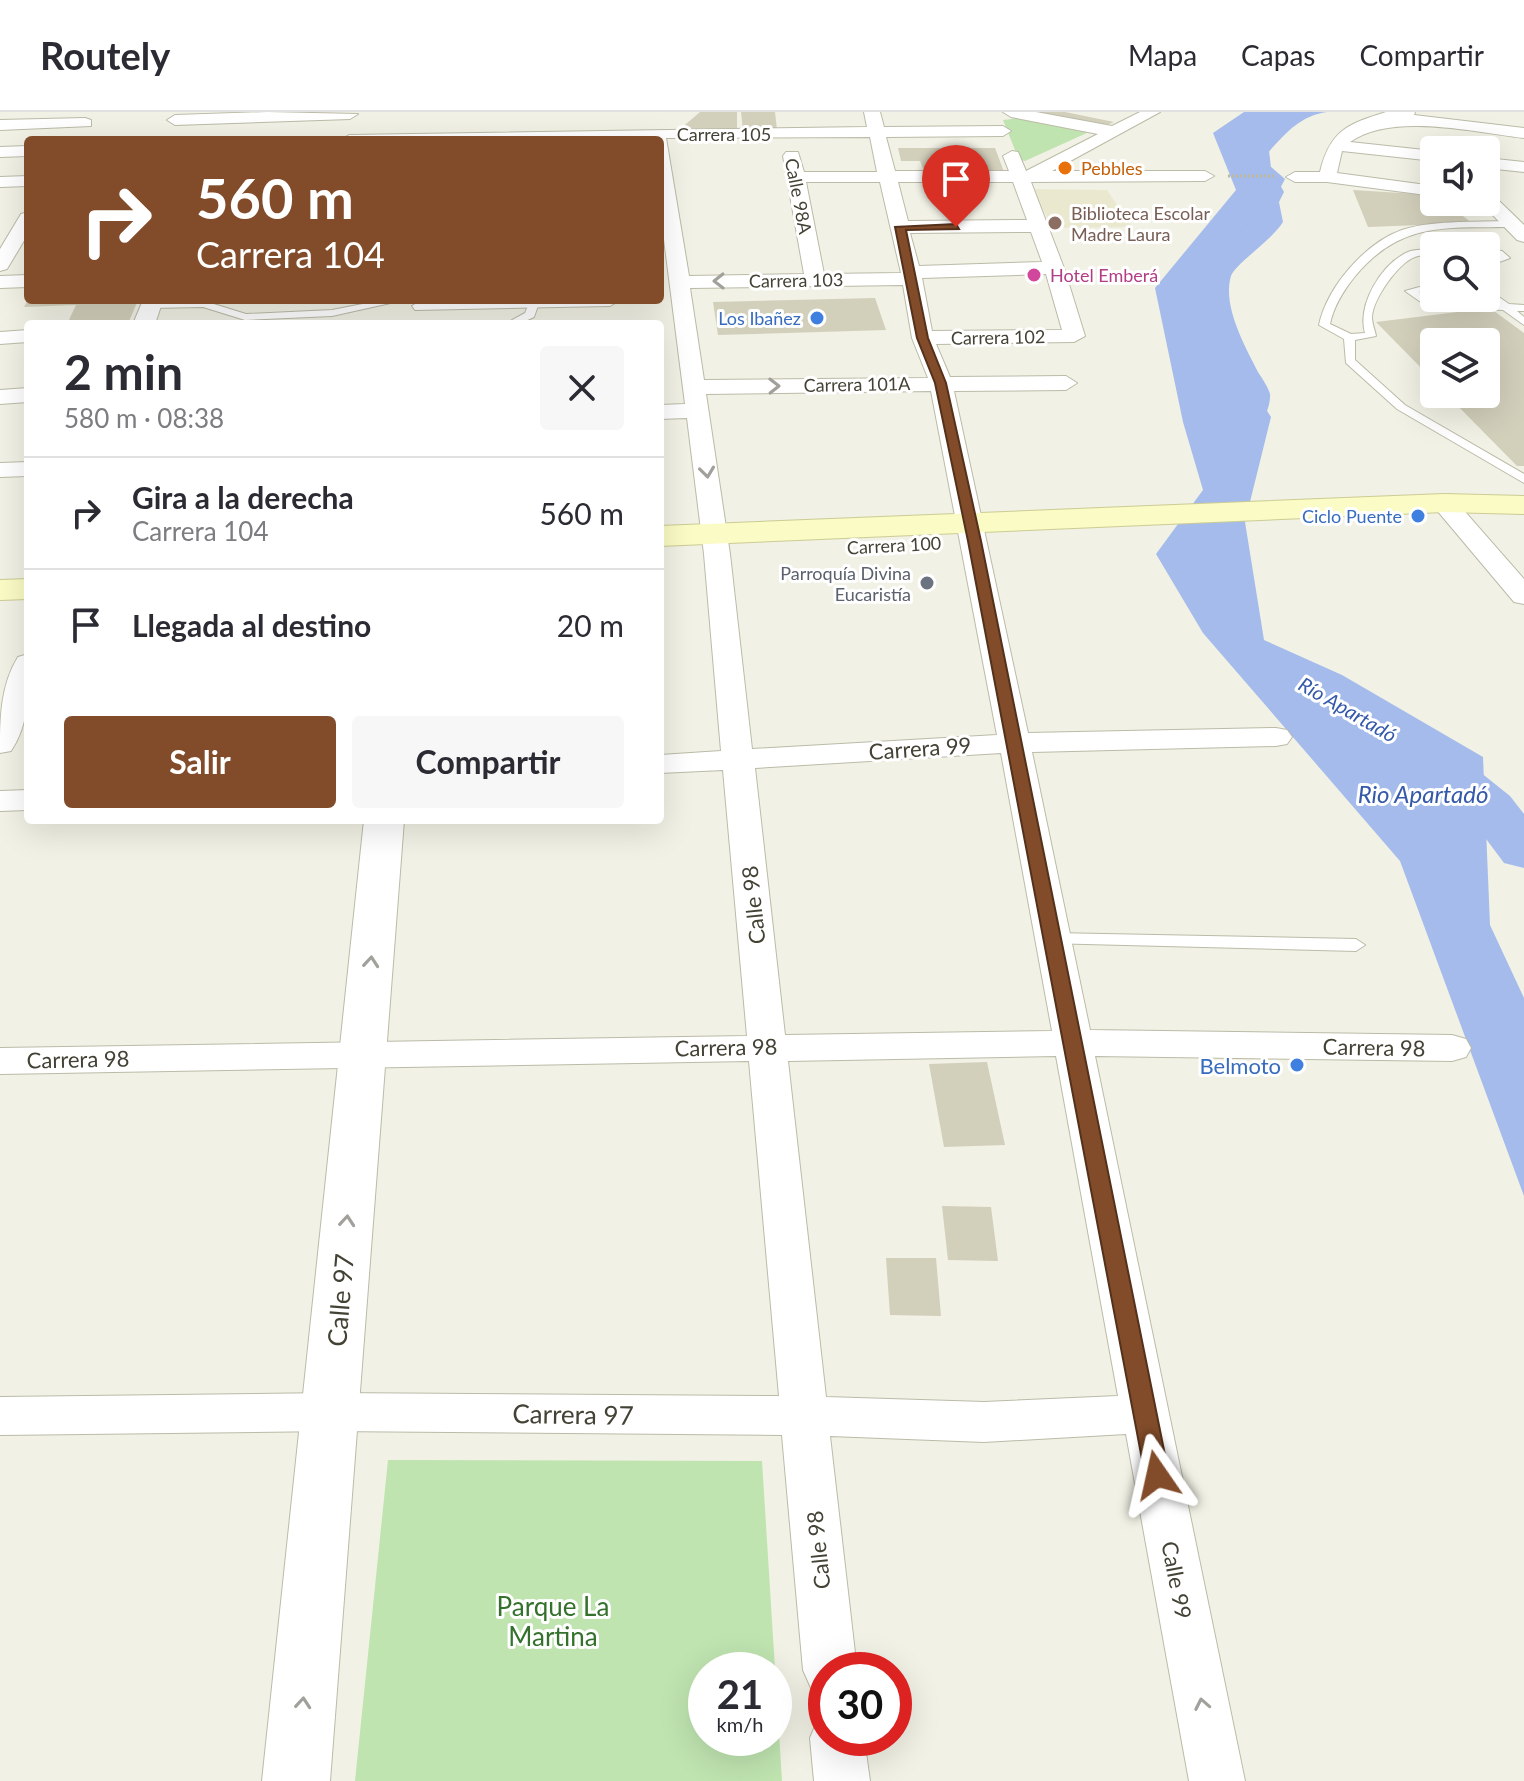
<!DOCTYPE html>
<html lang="es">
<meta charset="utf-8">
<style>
:root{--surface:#fff;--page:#f7f7f7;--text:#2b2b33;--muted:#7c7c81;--line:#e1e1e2;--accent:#824c2a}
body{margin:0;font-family:Lato,sans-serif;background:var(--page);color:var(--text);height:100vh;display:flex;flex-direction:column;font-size:30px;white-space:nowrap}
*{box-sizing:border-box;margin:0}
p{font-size:26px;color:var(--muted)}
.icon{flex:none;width:44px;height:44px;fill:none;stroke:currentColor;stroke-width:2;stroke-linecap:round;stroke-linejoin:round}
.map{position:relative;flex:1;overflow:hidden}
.sheet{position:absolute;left:24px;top:208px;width:640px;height:504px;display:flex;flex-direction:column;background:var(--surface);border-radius:8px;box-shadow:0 8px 32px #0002}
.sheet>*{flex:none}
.top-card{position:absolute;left:24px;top:24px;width:640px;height:168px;border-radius:8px;box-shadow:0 8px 32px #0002;background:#824c2a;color:#fff;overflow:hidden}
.tools{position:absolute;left:1420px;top:24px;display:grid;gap:16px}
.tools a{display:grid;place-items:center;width:80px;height:80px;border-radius:8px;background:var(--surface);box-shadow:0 8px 32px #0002;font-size:40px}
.speed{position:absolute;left:688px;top:1540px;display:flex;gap:16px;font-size:40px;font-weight:700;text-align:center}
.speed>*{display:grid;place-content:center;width:104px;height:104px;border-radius:50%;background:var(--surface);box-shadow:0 8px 32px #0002;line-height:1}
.speed small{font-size:20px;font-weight:400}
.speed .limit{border:12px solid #d22;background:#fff;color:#111}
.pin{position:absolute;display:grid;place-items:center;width:68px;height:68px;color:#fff;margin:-82px -34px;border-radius:50% 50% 50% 0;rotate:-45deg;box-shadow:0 0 8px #0007}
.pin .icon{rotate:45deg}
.me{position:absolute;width:88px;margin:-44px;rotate:349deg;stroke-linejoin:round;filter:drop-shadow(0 0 6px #0008)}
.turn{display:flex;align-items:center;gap:28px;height:168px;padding:0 40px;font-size:36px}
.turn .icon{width:104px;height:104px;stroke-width:2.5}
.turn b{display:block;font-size:56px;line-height:68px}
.round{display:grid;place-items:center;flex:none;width:84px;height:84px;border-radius:8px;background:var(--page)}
.headline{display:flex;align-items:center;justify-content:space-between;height:136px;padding:0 40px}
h1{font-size:48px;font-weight:700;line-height:60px}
.cta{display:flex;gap:16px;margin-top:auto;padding:16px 40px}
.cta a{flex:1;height:92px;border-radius:8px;background:var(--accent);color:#fff;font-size:32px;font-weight:700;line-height:92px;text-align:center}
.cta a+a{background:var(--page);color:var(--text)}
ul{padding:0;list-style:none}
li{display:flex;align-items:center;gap:24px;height:112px;padding:0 40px;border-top:2px solid var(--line)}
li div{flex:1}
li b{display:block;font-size:30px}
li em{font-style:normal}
header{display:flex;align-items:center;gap:48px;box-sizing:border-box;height:112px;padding:0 40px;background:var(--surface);border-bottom:2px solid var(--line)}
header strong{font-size:38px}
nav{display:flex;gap:44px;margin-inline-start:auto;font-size:28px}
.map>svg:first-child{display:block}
.education{fill:#eae9cf}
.green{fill:#bfe4b0;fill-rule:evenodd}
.water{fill:#a4bbeb}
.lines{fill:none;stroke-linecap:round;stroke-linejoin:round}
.river{fill:#a4bbeb;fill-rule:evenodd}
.building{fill:#d2cfbb}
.service-casing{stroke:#bcbba8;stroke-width:2}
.minor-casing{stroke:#bcbba8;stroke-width:2}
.tertiary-casing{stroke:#bcbba8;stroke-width:2}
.secondary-casing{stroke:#cccc94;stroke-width:2}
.path{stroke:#bdba9a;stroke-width:3;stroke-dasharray:2 2;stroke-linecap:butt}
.service{fill:#fff;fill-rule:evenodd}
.minor{fill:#fff;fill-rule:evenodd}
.tertiary{fill:#fff;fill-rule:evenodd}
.secondary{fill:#fafbc5;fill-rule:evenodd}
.oneway{stroke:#a1a09a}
.route{fill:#824c2a;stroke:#54311b;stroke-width:2}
.food-dot{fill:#e8710a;stroke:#fff;stroke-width:3}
.education-dot{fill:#8d6e63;stroke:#fff;stroke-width:3}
.hotel-dot{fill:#d1479c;stroke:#fff;stroke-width:3}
.shop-dot{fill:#3f7fe0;stroke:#fff;stroke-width:3}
.worship-dot{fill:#6b7280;stroke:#fff;stroke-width:3}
.labels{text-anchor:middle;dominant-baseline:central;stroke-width:6;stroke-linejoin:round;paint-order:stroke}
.far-street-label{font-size:18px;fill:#434235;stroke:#fff}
.far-food-label{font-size:18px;fill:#c56008;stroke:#fff;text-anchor:start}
.far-education-label{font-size:18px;fill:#785e54;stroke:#fff;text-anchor:start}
.far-hotel-label{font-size:18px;fill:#b23c85;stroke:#fff;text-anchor:start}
.far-shop-label{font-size:18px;fill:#366cbe;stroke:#fff;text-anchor:end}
.far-worship-label{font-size:18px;fill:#5b616d;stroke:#fff;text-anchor:end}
.far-water-label{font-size:20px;font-style:italic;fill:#3559a9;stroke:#fff}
.street-label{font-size:22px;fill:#434235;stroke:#fff}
.shop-label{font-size:22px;fill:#366cbe;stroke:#fff;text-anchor:end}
.water-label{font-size:24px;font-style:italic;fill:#3559a9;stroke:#fff}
.near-street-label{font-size:26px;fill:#434235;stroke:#fff}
.near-park-label{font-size:26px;fill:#34712c;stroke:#fff}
</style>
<header>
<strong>Routely</strong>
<nav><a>Mapa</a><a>Capas</a><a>Compartir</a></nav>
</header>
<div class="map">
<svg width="1524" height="1669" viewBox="0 0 1524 1669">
<rect width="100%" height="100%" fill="#f1f1e5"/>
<path class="education" d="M1032,77L1107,78L1132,115L1053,116Z"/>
<path class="green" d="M1021,6L1089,20L1025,49L1019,48L1003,8Z
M388,1348L762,1349L782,1669H355ZM706,1558H774V1626H706Z"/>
<path class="water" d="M1244,0H1327C1297,4 1282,26 1262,47L1285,67L1251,133L1223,165L1205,204L1271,305L1245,410L1264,528L1342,563L1483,645L1490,813L1524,886V1084L1400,749L1203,521L1156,442L1203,378L1183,310L1155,176L1236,78L1213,21Z"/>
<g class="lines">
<path class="river" d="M1264,0H1302L1298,6L1285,10L1268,29L1271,56L1284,80L1279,90L1283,110C1271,129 1235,152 1231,164C1222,194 1245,234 1258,260C1262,266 1268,275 1270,282C1271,292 1264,309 1258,317L1244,321L1230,317L1224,309L1232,283L1203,216L1196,180L1198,164L1210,144L1251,110L1249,90L1254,80L1242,56L1240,28Z
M1422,623L1440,628L1510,684L1524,702V756L1504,751L1472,708L1404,650L1396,639L1404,628Z"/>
</g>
<path class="building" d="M700,0H737V18H679Z
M741,0H775L777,18H743Z
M1036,0H1065L1114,10L1102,15Z
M898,36H946L948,48L939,47L945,61H925L920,49H901Z
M948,36H995L1004,60L947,61L944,50H952Z
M1353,78L1434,83V90H1445L1472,111L1368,115Z
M875,186L886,218L718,223L713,190Z
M28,188H138L128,212H67L76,193L24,195Z
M1490,196L1524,221V354H1517L1446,282H1486V230H1434V269L1376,210Z
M987,950L1005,1033L944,1035L929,952Z
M942,1094L991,1095L998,1149L948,1148Z
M886,1146H936L941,1204L890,1203Z"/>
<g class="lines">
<defs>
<path id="service" d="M1458,110L1508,109L1513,112L1508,115C1445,116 1401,110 1356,163C1344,178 1334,193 1330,212L1351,222L1365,221C1357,193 1381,152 1408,140C1415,137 1426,138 1434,137V143C1428,143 1420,143 1415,145C1398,151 1373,187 1372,205C1372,212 1375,218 1376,224L1355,228V248L1405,293L1524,362V371L1397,297L1346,251L1344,227L1319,213C1327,175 1365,131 1402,118C1420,112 1439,111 1458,110Z
M1486,137L1502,139L1510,146L1486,155V149L1498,145L1486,143Z
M1434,171V177L1419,180L1434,190L1496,192L1486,184V176L1509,192L1524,193V199H1517L1524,205V213L1503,198L1428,195L1405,179Z
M383,188H404L332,204L245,208L203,195L151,196L146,193L151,190L204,189L246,202L332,198Z
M534,188L539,191L534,205L519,212H505L525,201L529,191Z
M1052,821L1356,827L1365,833L1356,839L1046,831L1043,827Z"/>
<path id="minor" d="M267,0L358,2L350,7L175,13L167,8L175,3Z
M864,0H880L884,15L1003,14L1011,19L1003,24L886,25L895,59H1009L1003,44L1012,39L1018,40L1026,59L1098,22L1011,5L1003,0H1036L1112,14L1140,0H1160L1052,59H1205L1214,64L1205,69L1031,70L1064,156L1085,224L1074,230L936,232L950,265L1066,264L1077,271L1066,278L954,279L1028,621L1276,616L1287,618L1292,625L1287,632L1276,634L1032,640L1090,918L1452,923L1466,927L1471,936L1466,945L1452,949L1095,944L1245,1669H1189L1126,1322L984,1330L830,1324L857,1558H826V1581L811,1576L803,1558L782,1323L330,1319L0,1323V1285L330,1281L779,1284L749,949L0,962V936L747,924L723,658L660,661V643L721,639L704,442L687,306L660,307V293L685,292L660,96V28H341L349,23L867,15ZM870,25L877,60H804L798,40H786L783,44L804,162L689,164L666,26ZM806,70H880L901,161L824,162ZM898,70H1013L1027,108L908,109ZM1031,120L1042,150L919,154L910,121ZM1046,162L1062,218L932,219L922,166ZM903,173L912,226L928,266L704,268L690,176ZM931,279L997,623L752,637L730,442L706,282ZM1001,641L1052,919L785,923L755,656ZM1056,944L1118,1284L984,1290L826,1285L788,949Z
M1386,0H1415L1414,3L1524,16V26C1474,20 1391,0 1350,30L1434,39V49L1342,39L1337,61L1434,74V84L1327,70H1295L1286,65L1295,60H1320C1330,18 1348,12 1386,0Z
M85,6L91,8V14L0,18V8Z
M28,34V44L0,45V35Z
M1486,46L1524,50V60L1486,56Z
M28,64V74L0,75V65Z
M1486,81L1492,82L1524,113V130L1517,128L1480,90H1486Z
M28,100V122L7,157L0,159V137L21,102Z
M28,163V175L0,176V164Z
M143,188H163L155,212H133Z
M421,188H620L610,194L415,198L412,194Z
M28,218V230L0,232V220Z
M28,276V290L0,292V278Z
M28,350V364L0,365V351Z
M1444,383L1453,386L1524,467V492L1514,490L1435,396L1431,391L1435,386Z
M28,542C28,575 31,610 11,639L0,641C0,608 0,574 18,545Z
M28,678V698L0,699V679Z
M826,1604V1626H864L870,1669H814L810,1626L818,1607Z"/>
<path id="tertiary" d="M364,708H404L330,1669H262Z"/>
<path id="secondary" d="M1444,382L1524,384V402L1444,400L660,434V414Z
M28,467V487L0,488V468Z"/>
</defs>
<use href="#service" class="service-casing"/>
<use href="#minor" class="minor-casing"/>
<use href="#tertiary" class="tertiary-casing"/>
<use href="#secondary" class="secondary-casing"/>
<path class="path" d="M1228,64H1274"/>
<use href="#service" class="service"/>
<use href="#minor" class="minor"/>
<use href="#tertiary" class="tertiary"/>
<use href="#secondary" class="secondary"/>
</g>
<defs><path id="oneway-chevron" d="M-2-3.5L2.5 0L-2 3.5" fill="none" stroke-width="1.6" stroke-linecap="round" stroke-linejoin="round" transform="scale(2)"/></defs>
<g class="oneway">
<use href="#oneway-chevron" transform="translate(719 169) rotate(179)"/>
<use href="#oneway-chevron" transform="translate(774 274) rotate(-1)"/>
<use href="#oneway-chevron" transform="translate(707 360) rotate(83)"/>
<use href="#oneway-chevron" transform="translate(371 850) rotate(-85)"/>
<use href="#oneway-chevron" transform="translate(347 1109) rotate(-85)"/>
<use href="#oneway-chevron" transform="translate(303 1591) rotate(-85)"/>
<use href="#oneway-chevron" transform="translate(1202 1592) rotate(-101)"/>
</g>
<path class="route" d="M956,112L959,117L906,118L928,226L946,271L981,429L1169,1363L1166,1370L1157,1373L1148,1370L1145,1363L968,429L935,271L917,226L895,115Z"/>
<circle class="food-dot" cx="1065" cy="56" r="8"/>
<circle class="education-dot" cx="1055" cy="111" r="8"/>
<circle class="hotel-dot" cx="1034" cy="163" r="8"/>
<g class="shop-dot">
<circle cx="817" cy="206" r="8"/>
<circle cx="1418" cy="404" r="8"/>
<circle cx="1297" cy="953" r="8"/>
</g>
<circle class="worship-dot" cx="927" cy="471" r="8"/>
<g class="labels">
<g class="far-street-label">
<text x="724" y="22">Carrera 105</text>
<text transform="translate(799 84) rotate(79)">Calle 98A</text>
<text transform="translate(796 168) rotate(-1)">Carrera 103</text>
<text transform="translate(998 225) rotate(-1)">Carrera 102</text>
<text transform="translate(857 272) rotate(-1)">Carrera 101A</text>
<text transform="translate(894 433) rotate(-3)">Carrera 100</text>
</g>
<g class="far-food-label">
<text x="1081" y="56">Pebbles</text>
</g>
<g class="far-education-label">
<text x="1071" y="101">Biblioteca Escolar<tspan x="1071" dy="21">Madre Laura</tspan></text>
</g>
<g class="far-hotel-label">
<text x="1050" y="163">Hotel Emberá</text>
</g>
<g class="far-shop-label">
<text x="801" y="206">Los Ibañez</text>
<text x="1402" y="404">Ciclo Puente</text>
</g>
<g class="far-worship-label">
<text x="911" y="461">Parroquía Divina<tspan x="911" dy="21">Eucaristía</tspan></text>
</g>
<g class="far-water-label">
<text transform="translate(1348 597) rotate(30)">Río Apartadó</text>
</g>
<g class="street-label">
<text transform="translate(920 636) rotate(-4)">Carrera 99</text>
<text transform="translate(753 793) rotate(-96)">Calle 98</text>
<text transform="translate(726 935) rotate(-1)">Carrera 98</text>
<text transform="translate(1374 935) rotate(1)">Carrera 98</text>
<text transform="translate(78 947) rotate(-1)">Carrera 98</text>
<text transform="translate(818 1438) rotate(-96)">Calle 98</text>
<text transform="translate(1177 1468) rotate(79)">Calle 99</text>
</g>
<g class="shop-label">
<text x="1281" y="953">Belmoto</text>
</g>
<g class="water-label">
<text x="1423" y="681">Rio Apartadó</text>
</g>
<g class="near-street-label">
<text transform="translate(340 1188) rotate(-85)">Calle 97</text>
<text transform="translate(573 1302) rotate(1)">Carrera 97</text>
</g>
<g class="near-park-label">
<text x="553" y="1494">Parque La<tspan x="553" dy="30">Martina</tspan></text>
</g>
</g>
</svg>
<div class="tools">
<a><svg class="icon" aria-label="sound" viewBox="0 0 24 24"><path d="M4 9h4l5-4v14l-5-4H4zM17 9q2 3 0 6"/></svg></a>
<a><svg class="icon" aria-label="search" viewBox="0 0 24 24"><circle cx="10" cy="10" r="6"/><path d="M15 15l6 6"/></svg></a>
<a><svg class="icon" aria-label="layers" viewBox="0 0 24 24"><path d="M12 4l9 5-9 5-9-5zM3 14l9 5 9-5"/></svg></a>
</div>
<div class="speed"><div>21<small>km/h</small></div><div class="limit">30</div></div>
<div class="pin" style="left:956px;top:115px;background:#d93025"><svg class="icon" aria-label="arrive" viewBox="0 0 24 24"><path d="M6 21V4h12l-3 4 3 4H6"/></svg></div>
<svg class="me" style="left:1157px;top:1363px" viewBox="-20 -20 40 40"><path d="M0-17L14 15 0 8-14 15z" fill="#824c2a" stroke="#fff" stroke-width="4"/></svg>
<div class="top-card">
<div class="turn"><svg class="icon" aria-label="right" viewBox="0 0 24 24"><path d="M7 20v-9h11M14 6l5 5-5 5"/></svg><div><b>560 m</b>Carrera 104</div></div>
</div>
<section class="sheet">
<div class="headline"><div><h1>2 min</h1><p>580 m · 08:38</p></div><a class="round"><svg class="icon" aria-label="close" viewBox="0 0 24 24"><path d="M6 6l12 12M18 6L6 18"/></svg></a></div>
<ul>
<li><svg class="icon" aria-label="right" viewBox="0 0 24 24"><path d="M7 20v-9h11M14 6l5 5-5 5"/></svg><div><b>Gira a la derecha</b><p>Carrera 104</p></div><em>560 m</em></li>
<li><svg class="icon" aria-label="arrive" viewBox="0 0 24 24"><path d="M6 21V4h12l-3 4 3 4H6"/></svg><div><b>Llegada al destino</b></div><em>20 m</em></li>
</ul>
<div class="cta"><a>Salir</a><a>Compartir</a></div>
</section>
</div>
